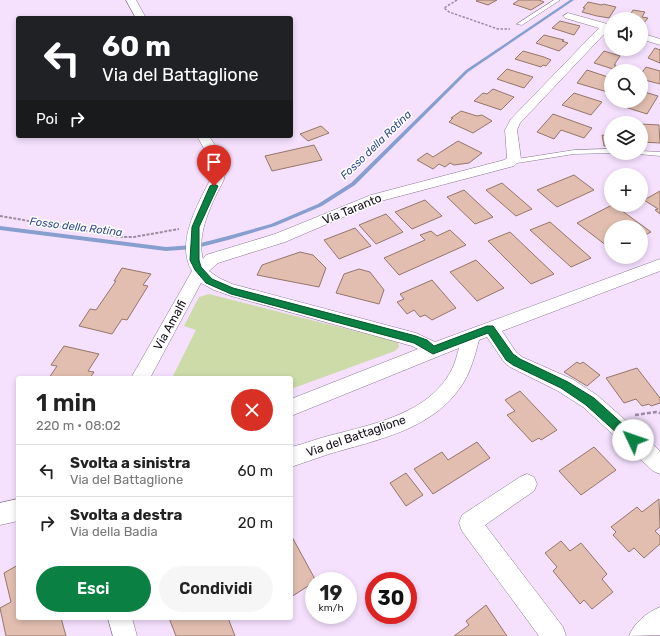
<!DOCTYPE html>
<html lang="it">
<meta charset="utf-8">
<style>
:root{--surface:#fff;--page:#f6f6f6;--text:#222;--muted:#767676;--line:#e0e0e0;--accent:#0b8043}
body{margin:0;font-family:Rubik,sans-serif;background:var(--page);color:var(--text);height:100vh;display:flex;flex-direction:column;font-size:15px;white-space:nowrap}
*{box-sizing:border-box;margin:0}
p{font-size:13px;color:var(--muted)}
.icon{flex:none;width:22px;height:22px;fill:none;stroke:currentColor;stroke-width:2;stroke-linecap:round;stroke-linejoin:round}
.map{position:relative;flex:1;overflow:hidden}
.side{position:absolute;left:16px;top:376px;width:277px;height:244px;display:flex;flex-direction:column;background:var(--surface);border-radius:4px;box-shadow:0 2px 6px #0003}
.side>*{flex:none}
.guide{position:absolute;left:16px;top:16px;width:277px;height:122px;border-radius:4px;box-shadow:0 2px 6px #0003;background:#202124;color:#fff;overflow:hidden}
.fabs{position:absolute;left:604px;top:12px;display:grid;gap:8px}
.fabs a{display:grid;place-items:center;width:44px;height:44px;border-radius:50%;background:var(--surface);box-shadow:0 2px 6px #0003;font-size:20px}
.speed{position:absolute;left:305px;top:572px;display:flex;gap:8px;font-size:20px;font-weight:700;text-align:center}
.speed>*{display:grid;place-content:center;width:52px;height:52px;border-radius:50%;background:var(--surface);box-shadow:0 2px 6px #0003;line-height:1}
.speed small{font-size:10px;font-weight:400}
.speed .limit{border:6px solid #d22;background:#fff;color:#111}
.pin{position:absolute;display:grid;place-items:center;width:34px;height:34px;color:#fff;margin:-41px -17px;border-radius:50% 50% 50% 0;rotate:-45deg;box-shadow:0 0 4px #0007}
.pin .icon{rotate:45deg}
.me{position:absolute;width:44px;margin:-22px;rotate:312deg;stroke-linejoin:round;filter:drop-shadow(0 0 3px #0008)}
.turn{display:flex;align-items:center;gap:14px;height:84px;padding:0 20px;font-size:18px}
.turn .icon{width:52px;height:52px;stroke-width:2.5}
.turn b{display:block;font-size:28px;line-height:34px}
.then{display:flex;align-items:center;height:38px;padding:0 20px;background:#0003;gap:8px;font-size:15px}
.round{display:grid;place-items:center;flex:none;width:42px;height:42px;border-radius:21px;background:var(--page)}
.overview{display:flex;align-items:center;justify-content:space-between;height:68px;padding:0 20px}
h1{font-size:24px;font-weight:600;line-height:30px}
.button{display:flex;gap:8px;margin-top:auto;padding:8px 20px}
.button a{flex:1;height:46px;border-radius:24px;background:var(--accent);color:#fff;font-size:16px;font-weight:600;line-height:46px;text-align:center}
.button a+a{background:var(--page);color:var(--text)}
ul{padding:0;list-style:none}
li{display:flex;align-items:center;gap:12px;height:52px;padding:0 20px;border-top:1px solid var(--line)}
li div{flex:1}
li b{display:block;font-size:15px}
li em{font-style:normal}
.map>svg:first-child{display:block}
.green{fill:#ccdba8}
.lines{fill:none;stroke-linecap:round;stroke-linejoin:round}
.stream{fill:#879fcf;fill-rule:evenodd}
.building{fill:#e1beb0;stroke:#957669}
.service-casing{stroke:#8a7791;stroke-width:1}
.minor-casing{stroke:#8a7791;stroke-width:1}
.path-far2{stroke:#9b8ca1;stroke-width:1.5;stroke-dasharray:2.5 1.5;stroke-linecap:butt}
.path-far1{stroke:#9b8ca1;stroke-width:2;stroke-dasharray:3 1.5;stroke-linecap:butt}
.path{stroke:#9b8ca1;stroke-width:2.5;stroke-dasharray:4 2;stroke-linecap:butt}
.service{fill:#fff;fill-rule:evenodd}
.minor{fill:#fff;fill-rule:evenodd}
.route{fill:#0b8043;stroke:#07532c}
.labels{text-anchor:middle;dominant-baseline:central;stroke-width:3;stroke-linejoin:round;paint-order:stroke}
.far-water-label{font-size:11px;font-style:italic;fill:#304b88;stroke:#fff}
.street-label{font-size:12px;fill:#140d17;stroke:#fff}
</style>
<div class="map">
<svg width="660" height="636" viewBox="0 0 660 636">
<rect width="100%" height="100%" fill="#f5e1fe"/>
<path class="green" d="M209,294L398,342L399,347L395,351L291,389V378H172L196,330L184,326L199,297Z"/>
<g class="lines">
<path class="stream" d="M570,0H574L468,72L355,185L322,206L275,226L228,240L193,249L166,251L0,230V226L166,247L193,245L228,236L271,224L318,204L351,183L466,70Z"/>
</g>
<path class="building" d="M478,0H497L488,5L476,1Z
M519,0H539L544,2L531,10L513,4Z
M588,2L602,5L603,4L616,7L609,18L597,16L582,12L585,8H583Z
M633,10L645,12L642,17L648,18L643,24H641V19H628Z
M560,21L580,26L574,35L552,28Z
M544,35L564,40L562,41L568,43L559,51L536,43Z
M655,48L660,50V63L648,58Z
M523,51L544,57L551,60L546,66L543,65L541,67L515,59Z
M604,51L620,56L614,65H616L613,69L594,63Z
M646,67L660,71V84L641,79L643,75L641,74Z
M507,69L533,77L524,88L497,79Z
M587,70L611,78V93L577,83Z
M493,89L514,97L501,110L474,101L483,93L487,94Z
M641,91L658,96L647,114L625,107L629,101H641Z
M574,93L602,102L591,115L562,105Z
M461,111L477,116L482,115L492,121L473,133L449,122L453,118H451Z
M553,114L592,128L584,138L561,130L554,139L537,132Z
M641,124L659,125L660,143L641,142Z
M321,126L329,133L308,141L300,134Z
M602,135L611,136V146H604Z
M458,141L482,153L469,163L454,165L450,163L445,167L439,164L433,169L417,160L427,153L433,157Z
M314,145L322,160L272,171L265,156Z
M574,175L594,190L557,207L537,190Z
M502,183L532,209L516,216L486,190Z
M464,190L493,217L475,224L447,197Z
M660,191V214L655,210L658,209L644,200Z
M425,200L442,216L412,229L395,212Z
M612,205H614L651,232L641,237V227H611V249L577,223Z
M386,214L403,232L376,244L359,225Z
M550,222L591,258L571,267L530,230Z
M355,228L371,246L339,259L324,240Z
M450,230L466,245L399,275L384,258L425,240L420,235L431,231L437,236Z
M510,232L554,274L531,284L488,241Z
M300,252L313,255L326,268L319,287L257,275L262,265Z
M476,260L504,288L477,301L450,272Z
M122,268L151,274L143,285L148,286L127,320L122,319L112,334L79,326L90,309L96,310L116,281H114Z
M359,269L370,272L384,290L379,304L336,293L344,274Z
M432,280L456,308L432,320L425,315L420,317L414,310L407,314L397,302L404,299L400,294Z
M64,346L99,354L88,371L94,372L90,378H49L57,366L51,365Z
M577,362L580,364L583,362L600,375L587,386L564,372Z
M637,368L660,398V403L651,406L649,404L642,406L636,399L624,403L606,378Z
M520,391L557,430L541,440L539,438L532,442L507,415L515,411L505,400Z
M477,442L490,458L433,494L414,469L442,452L448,460Z
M594,447L616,470L581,495L559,471Z
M406,473L423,495L406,506L390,483Z
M659,499L660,527L655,531L660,536V544L644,558L634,548L629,552L613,535L616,532L611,527L637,507L642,512Z
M291,535L316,581L291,597Z
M561,541L570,551L581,543L607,574L602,579L613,592L592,609L584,600L580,604L553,571L557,567L545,553Z
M18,565V618H61L66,636H6L0,608L11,602L4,573Z
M486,605L507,636H454L469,625L466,621Z
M169,618H228L235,636H176Z"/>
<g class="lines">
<defs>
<path id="service" d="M554,0H560L522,25L517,24Z
M611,149V153L574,154L511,164L507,162L511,160L574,150Z
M641,151L660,152V156L638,154L637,153H641Z"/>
<path id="minor" d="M126,0H136L146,18H136Z
M568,13L611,25V31L608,30L520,123L517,130L521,159L514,166L381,201L285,242L218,263L209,271L219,278L232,284L416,333L435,342L660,259V271L502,331L516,352L522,357L572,379L597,395L660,451V474L653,471L583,407L558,391L510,367L504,362L487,337L479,340C475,355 471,371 462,385C433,430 376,440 329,454C316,458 304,463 291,467V447C305,444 318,438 332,435C374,424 429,413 451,371C455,364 457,355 459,348L291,416V399L418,349L412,346L231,296L214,290L201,283L150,378H131L192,271C175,243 198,204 211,178C213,162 204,149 197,136H209C216,147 225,159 225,173C225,180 220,187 217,193C208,212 197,237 203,259L206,255L275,234L371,195L504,160L507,158L505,130L511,119L599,28L565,18L563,16Z
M641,33L660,39V45L641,39Z
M527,474L534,477L537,484L534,491L485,525L563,627L566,636H539L462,531L459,523L462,515L520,477Z
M18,499V521L0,525V503Z
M660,607V635L629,636C634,623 647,612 660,607Z
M108,618H132L137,636H113Z"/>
</defs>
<use href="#service" class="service-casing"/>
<use href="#minor" class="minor-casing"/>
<path class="path-far2" d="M457,0L444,8L449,12L498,29H510"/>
<path class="path-far1" d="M0,216L121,237H134L179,229"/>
<path class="path" d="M635,415L656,412L660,413"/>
<use href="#service" class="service"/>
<use href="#minor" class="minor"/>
</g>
<path class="route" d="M214,184L218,186L199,227V260L201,267L212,279L233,288L416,336L427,340L434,346L487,326H493L513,354L520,359L568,382L594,398L637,437L639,440L637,444L633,445L629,444L586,405L561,388L513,365L506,360L488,333L433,354L414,343L231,294L206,283L195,270L190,260L192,227L210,186Z"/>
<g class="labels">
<g class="far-water-label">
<text transform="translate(376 145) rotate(-44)">Fosso della Rotina</text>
<text transform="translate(76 227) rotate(7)">Fosso della Rotina</text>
</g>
<g class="street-label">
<text transform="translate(352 209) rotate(-22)">Via Taranto</text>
<text transform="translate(170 325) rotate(-61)">Via Amalfi</text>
<text transform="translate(356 436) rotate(-19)">Via del Battaglione</text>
</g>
</g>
</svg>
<div class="fabs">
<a><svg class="icon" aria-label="sound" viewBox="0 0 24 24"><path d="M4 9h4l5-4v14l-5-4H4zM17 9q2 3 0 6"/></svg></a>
<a><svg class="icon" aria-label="search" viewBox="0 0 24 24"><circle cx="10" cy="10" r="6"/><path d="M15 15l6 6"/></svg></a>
<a><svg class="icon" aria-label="layers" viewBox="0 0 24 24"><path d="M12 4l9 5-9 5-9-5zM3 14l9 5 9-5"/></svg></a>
<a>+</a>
<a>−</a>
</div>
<div class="speed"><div>19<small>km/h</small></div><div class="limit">30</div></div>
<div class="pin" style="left:214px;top:186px;background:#d93025"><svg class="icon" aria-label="arrive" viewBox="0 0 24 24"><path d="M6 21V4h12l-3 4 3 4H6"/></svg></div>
<svg class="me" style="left:633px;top:440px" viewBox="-20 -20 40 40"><circle r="19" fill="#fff"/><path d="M0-13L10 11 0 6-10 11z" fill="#0b8043"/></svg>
<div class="guide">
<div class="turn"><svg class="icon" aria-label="left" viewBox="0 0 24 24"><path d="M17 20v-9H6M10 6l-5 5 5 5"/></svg><div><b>60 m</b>Via del Battaglione</div></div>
<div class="then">Poi<svg class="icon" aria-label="right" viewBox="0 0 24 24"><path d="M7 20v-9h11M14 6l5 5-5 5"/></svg></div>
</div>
<section class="side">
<div class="overview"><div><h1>1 min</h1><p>220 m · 08:02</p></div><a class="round" style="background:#d93025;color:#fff"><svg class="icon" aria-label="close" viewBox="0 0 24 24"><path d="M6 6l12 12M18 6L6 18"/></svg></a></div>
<ul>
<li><svg class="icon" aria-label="left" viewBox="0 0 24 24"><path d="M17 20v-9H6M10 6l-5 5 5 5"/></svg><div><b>Svolta a sinistra</b><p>Via del Battaglione</p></div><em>60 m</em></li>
<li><svg class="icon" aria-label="right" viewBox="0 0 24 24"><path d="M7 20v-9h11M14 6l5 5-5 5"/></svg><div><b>Svolta a destra</b><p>Via della Badia</p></div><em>20 m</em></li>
</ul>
<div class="button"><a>Esci</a><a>Condividi</a></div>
</section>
</div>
